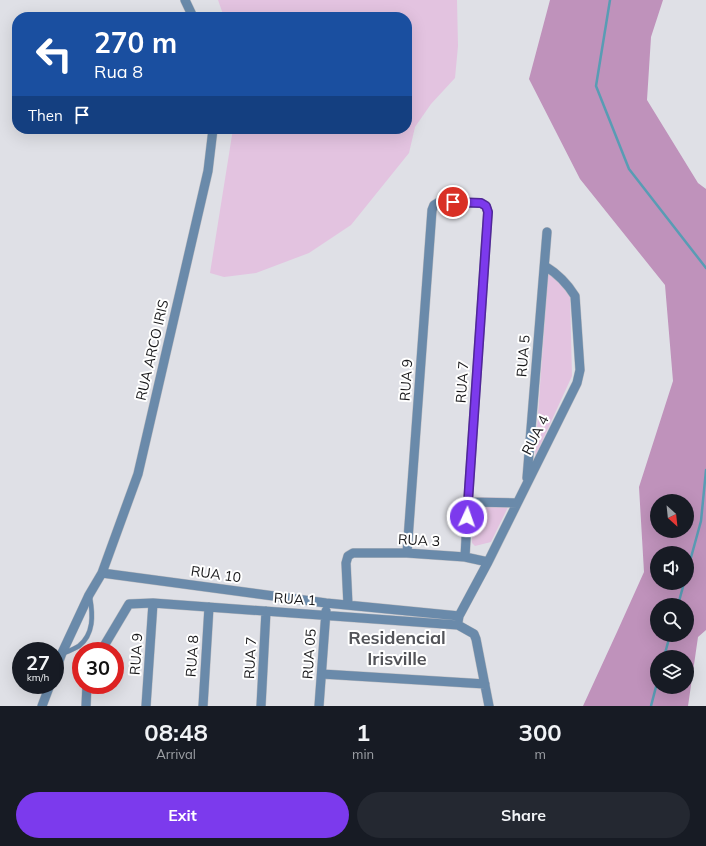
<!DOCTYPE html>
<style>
:root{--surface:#171b24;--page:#242831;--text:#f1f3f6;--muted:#9ea1a6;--accent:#7c3aed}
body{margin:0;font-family:Mulish,sans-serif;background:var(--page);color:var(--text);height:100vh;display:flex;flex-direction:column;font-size:15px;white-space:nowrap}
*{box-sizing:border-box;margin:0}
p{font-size:13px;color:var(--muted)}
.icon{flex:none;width:22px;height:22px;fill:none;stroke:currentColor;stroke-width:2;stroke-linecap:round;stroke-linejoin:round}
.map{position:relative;height:706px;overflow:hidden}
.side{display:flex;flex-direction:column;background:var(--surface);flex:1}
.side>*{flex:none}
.banner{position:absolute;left:12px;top:12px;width:400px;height:122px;border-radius:16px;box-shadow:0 4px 16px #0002;background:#1a4fa0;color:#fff;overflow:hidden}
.needle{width:26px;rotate:153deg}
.buttons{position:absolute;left:650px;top:494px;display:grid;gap:8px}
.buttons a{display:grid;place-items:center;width:44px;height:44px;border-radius:50%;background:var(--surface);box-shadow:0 4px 16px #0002;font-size:20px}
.speed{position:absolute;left:12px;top:642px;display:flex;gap:8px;font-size:20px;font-weight:700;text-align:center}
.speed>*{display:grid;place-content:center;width:52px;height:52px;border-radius:50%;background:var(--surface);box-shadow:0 4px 16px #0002;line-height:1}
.speed small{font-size:10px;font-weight:400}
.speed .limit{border:6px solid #d22;background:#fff;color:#111}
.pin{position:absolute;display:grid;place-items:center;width:34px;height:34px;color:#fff;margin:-17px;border:2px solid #fff;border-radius:50%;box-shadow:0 1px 4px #0007}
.me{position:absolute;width:44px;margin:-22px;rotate:3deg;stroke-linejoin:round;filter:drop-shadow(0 0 3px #0008)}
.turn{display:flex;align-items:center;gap:14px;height:84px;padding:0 16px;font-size:18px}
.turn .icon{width:52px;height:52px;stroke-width:2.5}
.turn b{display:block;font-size:28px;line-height:34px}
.then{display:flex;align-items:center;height:38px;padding:0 16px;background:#0003;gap:8px;font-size:15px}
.eta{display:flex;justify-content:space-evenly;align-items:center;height:68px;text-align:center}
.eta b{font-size:24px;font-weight:700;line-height:28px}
.button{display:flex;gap:8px;margin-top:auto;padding:8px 16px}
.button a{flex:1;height:46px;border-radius:24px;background:var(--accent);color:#fff;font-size:16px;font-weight:700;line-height:46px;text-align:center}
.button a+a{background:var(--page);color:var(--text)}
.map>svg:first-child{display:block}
.green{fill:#e3c3e0}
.forest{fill:#bf92bb;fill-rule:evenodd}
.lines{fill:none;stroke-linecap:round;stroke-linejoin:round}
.stream{stroke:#599cb4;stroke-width:2.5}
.lane-casing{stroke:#bbbcc1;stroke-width:5.5}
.street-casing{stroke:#bbbcc1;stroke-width:10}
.lane{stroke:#6a8aaa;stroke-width:4.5}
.street{stroke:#6a8aaa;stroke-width:9}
.route-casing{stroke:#51269a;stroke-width:10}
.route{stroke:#7c3aed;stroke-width:7}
.labels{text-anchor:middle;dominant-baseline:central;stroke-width:4;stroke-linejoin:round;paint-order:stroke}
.street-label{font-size:14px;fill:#18181a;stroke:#fff}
.district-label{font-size:18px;font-weight:bold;fill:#535459;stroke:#fff}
</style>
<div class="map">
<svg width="706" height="706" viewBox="0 0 706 706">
<rect width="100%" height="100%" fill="#dfe0e6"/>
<path class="green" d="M218,0H457L458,46L455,78L431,104L415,127L409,153L351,225L309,253L256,273L224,277L210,273L233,129H407V17H224Z
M550,271L570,295L572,376L535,457L548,273Z
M477,497L509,498L511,501L491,542L475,546L472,543L473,499Z"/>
<path class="forest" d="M550,0H663L651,37L647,100L698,183L706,189V630L698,637L688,706H583L617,632L644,572L639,487L673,381L665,285L580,179L529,79ZM657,501H687V531H657ZM657,553H687V583H657ZM657,605H687V635H657ZM657,657H687V687H657Z"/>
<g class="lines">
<path class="stream" d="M610,0L596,86L629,169L706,268
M687,572L701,521L706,470
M678,605L684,583
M664,657L670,635
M651,706L657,683"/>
<defs>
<path id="lane" d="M64,653C69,651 74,649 79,646C94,634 93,615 90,598"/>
<path id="street" d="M185,0L193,17
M527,478L547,232
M468,502L517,503
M407,553L432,210L434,205L439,202L481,203L486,206L488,212L468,502L465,557
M102,573L326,603L459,616L458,622
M348,605L346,563L348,556L353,553H407L465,557L488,562
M459,616L488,562L577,383L580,370L575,296C567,283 558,274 545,266
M101,651L129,604L153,603L458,625L474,634L476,639L489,706
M55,672L62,653L89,595L102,573L138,474L208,171L213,129
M322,674L485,684
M42,706L50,685
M86,706L87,685
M146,706L153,603
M203,706L209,607
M261,706L266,611
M319,706L326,611"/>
</defs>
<use href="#lane" class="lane-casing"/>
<use href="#street" class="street-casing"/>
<use href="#lane" class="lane"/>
<use href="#street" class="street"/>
</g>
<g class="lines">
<defs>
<path id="route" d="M453,202L481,203L486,206L488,212L467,517"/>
</defs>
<use href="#route" class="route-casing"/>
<use href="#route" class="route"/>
</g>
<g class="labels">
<g class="street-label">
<text transform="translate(152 350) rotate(-77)">RUA ARCO IRIS</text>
<text transform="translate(523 356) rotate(-85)">RUA 5</text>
<text transform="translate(406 380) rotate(-86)">RUA 9</text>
<text transform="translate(462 382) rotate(-86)">RUA 7</text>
<text transform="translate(535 435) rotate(-63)">RUA 4</text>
<text transform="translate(419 540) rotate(3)">RUA 3</text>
<text transform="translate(216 574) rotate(8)">RUA 10</text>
<text transform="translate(295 599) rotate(4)">RUA 1</text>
<text transform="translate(136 654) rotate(-86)">RUA 9</text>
<text transform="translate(309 654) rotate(-86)">RUA 05</text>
<text transform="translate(192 656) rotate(-86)">RUA 8</text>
<text transform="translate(250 658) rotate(-87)">RUA 7</text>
</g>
<g class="district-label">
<text x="397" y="637">Residencial<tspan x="397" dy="21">Irisville</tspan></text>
</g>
</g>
</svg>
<div class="buttons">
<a><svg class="needle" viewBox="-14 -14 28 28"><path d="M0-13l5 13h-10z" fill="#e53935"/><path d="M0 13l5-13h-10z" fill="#9ea1a6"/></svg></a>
<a><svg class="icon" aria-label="sound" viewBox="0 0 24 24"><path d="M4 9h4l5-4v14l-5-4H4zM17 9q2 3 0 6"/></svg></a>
<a><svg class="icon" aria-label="search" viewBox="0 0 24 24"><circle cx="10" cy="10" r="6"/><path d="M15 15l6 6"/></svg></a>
<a><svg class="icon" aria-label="layers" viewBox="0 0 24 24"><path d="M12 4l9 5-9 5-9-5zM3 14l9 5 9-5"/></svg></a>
</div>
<div class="speed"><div>27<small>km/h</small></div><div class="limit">30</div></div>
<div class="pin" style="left:453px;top:202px;background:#d93025"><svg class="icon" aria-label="arrive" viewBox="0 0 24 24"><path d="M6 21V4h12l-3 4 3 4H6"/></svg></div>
<svg class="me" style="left:467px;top:517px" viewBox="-20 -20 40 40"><circle r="17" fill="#7c3aed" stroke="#fff" stroke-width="3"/><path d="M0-11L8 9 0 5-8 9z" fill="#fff"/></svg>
<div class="banner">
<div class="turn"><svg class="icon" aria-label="left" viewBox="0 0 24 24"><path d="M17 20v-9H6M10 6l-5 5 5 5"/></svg><div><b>270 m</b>Rua 8</div></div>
<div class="then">Then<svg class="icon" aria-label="arrive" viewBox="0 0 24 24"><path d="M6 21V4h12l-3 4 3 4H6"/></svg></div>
</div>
</div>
<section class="side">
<div class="eta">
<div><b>08:48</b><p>Arrival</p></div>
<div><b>1</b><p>min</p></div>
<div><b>300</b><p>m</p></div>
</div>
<div class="button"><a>Exit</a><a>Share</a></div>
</section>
